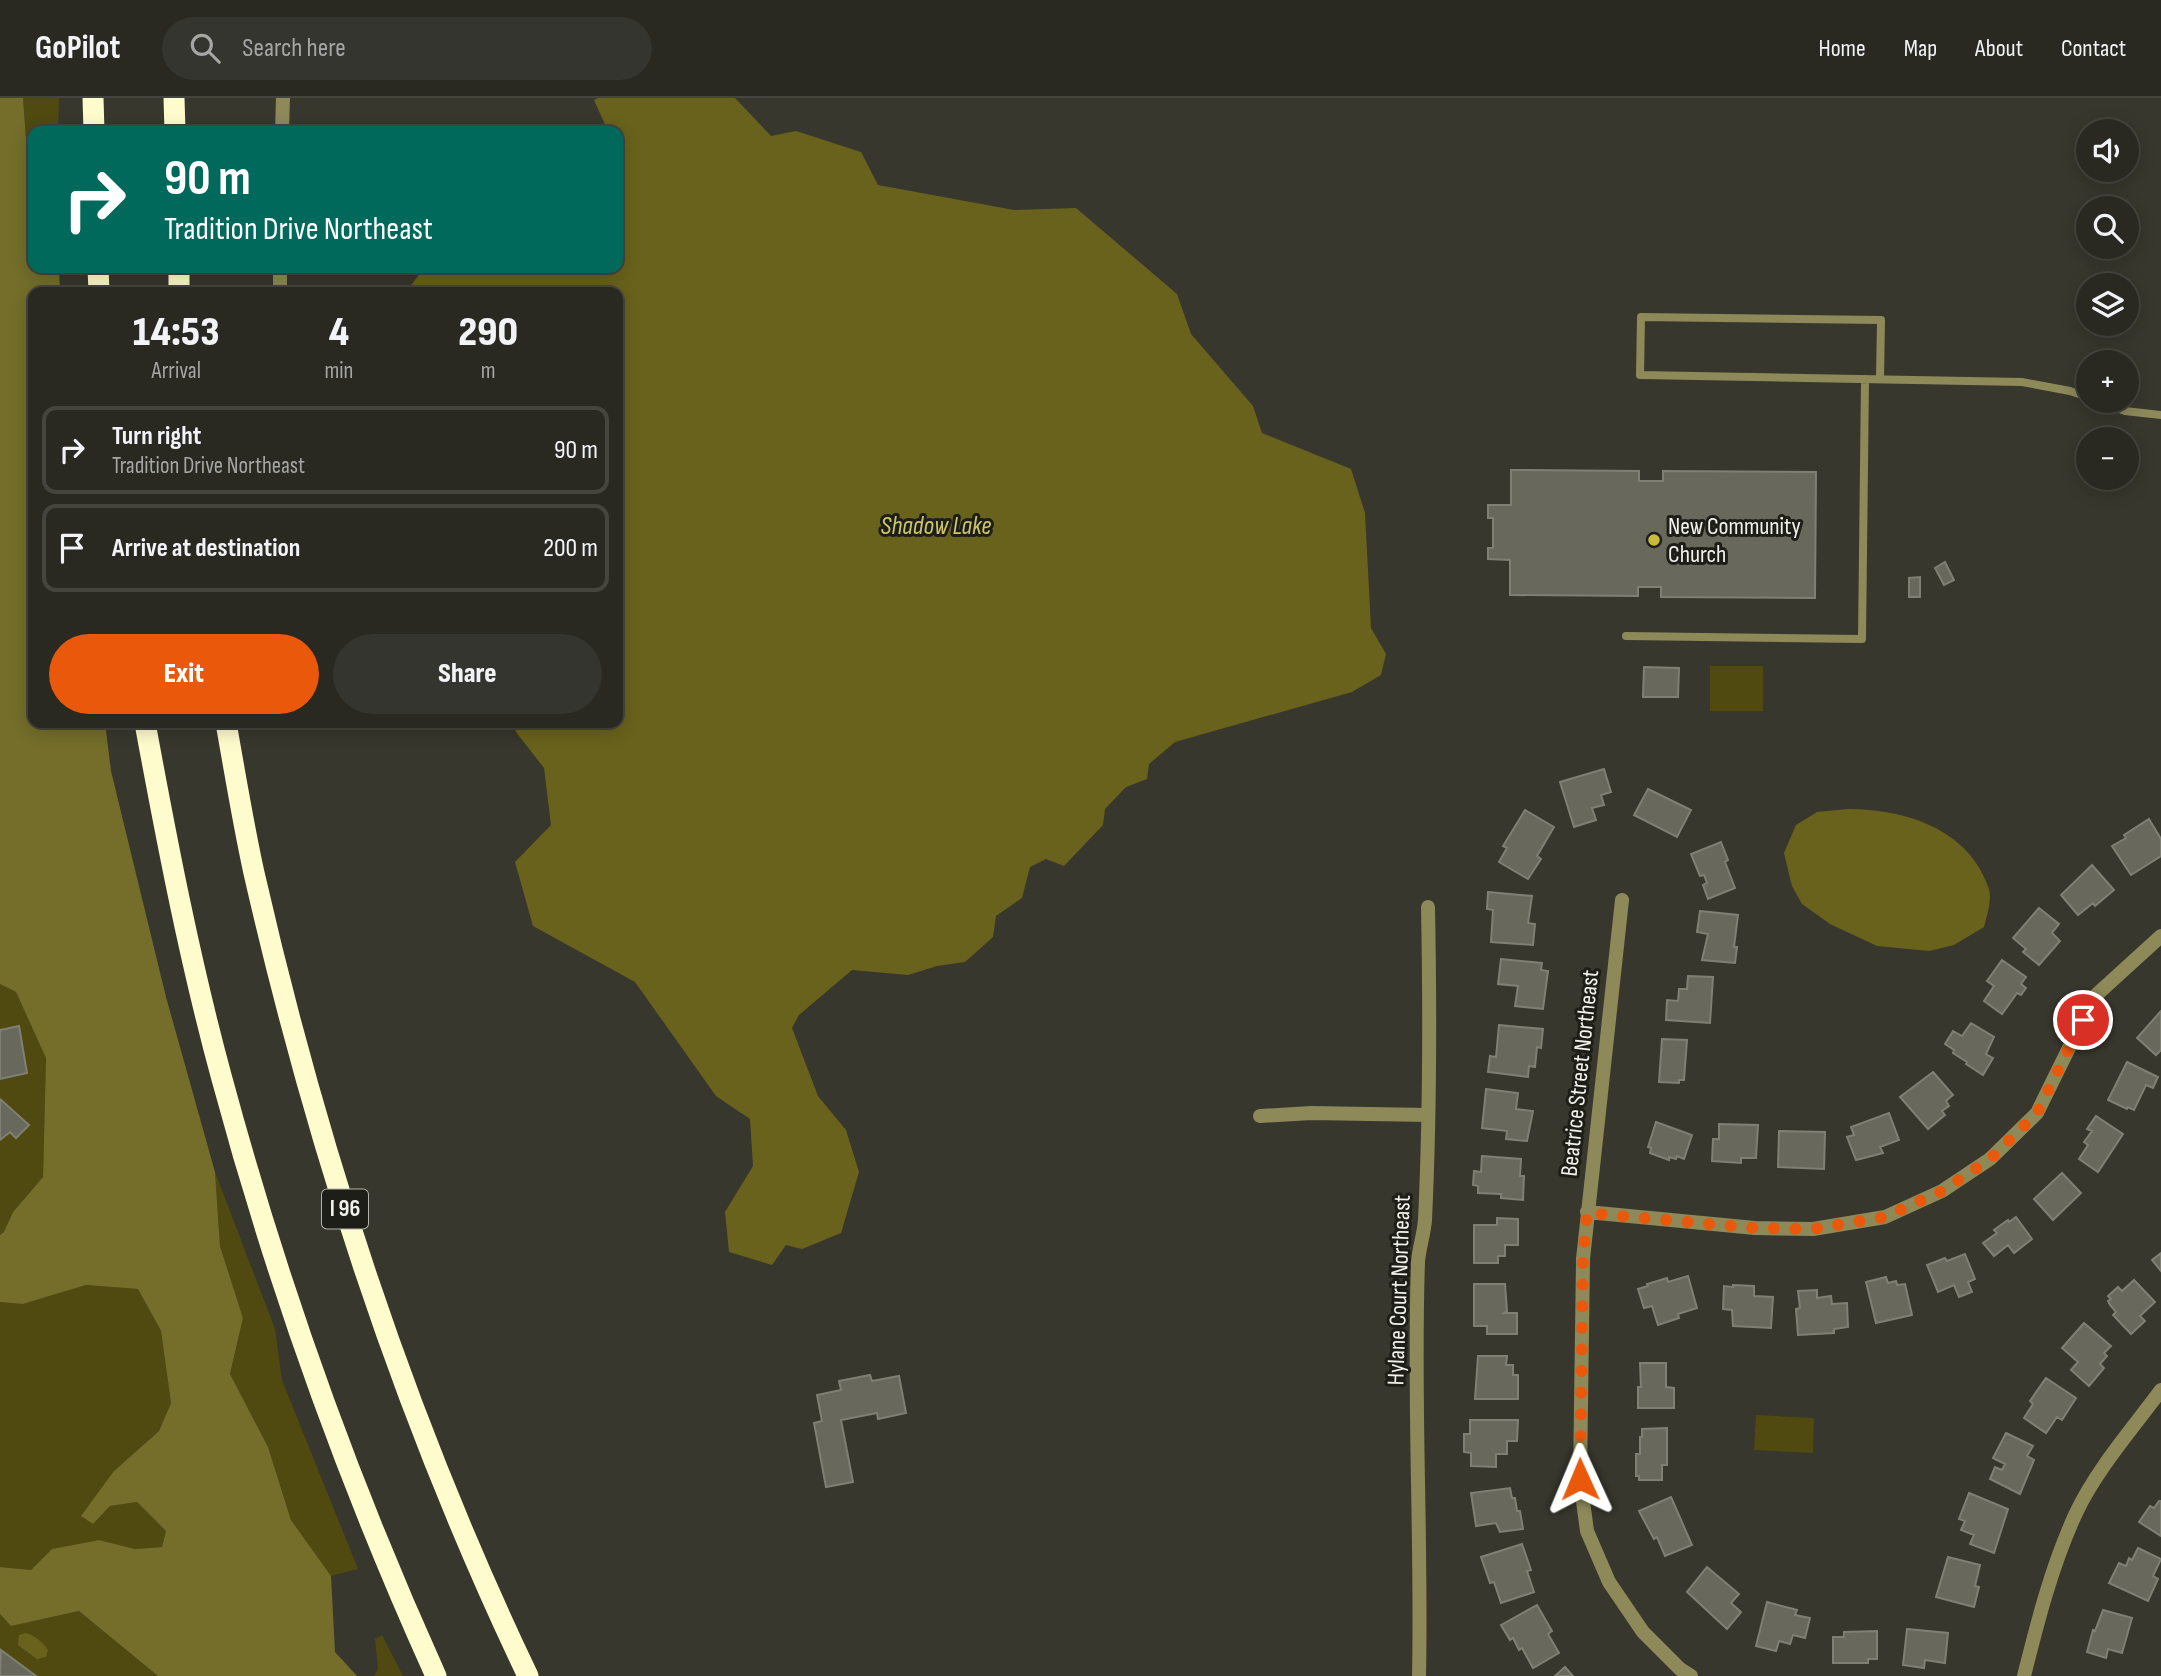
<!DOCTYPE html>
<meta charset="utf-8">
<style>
:root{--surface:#292922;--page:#35352f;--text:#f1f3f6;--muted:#a5a6a5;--line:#454540;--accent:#ea580c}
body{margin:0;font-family:"Sofia Sans Condensed",sans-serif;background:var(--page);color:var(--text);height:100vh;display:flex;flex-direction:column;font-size:26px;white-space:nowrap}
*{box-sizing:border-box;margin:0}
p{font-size:23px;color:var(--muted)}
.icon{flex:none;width:38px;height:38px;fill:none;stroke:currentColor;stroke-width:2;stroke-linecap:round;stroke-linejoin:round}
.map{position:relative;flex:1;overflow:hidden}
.details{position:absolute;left:28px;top:189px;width:595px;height:441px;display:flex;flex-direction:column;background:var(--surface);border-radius:14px;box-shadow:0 4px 18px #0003,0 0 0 2px var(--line)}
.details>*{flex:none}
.hud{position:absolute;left:28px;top:28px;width:595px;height:147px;border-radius:14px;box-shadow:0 4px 18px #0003,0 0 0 2px var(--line);background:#00695c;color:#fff;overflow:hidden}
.fabs{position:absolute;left:2076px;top:21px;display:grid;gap:14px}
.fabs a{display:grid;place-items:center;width:63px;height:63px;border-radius:50%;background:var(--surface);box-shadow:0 4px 18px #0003,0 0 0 2px var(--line);font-size:35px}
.pin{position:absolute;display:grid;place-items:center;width:60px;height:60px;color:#fff;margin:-30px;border:4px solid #fff;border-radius:50%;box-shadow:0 2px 7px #0007}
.me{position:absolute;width:77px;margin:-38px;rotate:359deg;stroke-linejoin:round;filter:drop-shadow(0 0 5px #0008)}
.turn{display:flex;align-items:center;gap:24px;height:147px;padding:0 21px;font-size:32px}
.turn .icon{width:91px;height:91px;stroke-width:2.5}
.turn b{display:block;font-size:49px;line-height:60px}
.eta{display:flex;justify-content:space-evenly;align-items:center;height:119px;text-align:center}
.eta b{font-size:42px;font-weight:800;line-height:49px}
.action{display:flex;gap:14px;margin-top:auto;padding:14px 21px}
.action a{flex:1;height:80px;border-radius:42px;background:var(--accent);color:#fff;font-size:28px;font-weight:800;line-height:80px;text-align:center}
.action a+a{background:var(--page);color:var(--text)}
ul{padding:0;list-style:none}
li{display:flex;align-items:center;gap:21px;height:88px;margin:0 14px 10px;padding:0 7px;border:4px solid var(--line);border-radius:14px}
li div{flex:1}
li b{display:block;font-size:26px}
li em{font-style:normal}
header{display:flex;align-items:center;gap:42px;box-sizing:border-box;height:98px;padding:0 35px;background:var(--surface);border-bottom:2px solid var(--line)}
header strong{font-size:33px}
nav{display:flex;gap:38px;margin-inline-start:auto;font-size:24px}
.search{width:490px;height:63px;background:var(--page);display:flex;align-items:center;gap:18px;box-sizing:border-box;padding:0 24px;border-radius:38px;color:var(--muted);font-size:26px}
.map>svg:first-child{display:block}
.green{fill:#504a11}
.forest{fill:#746e2a}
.water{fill:#69621c}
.building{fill:#68685d;stroke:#807f74;stroke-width:2}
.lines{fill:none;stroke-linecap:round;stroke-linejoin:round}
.lane{stroke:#8d8959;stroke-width:8}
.street{stroke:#8d8959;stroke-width:14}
.highway{stroke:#fefbcc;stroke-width:21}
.route{stroke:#ea580c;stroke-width:12;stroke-dasharray:0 21.6}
.poi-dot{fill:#c7bb3c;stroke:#1e1e19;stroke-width:2.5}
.labels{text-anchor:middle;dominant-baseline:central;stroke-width:6;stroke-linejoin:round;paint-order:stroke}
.shield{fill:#1e1e19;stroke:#b2b2ac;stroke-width:2}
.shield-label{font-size:23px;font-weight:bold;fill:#f2f1eb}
.poi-label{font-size:24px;fill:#f2f1eb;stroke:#1e1e19;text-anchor:start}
.street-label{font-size:24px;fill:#f2f1eb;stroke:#1e1e19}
.water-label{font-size:26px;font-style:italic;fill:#cec565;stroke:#1e1e19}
</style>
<header>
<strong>GoPilot</strong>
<div class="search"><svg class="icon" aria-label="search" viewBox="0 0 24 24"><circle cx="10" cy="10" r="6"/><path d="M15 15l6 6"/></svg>Search here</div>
<nav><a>Home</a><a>Map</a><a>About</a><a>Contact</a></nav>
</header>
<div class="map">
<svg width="2161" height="1578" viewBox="0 0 2161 1578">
<rect width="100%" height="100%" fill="#37372d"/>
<path class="green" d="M23,0H59L58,33H33V63L27,54Z
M1710,568H1763V613H1710Z
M0,886L16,894L46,959L43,1079L13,1114L4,1135L0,1137Z
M215,1074L275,1231L282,1282L358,1471L331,1478L291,1422L268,1349L230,1276L243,1220L220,1148Z
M86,1187L138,1191L161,1233L171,1305L159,1333L114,1373L93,1426L110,1408L137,1404L166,1433L162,1449L135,1451L99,1442L53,1451L31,1472L0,1469V1204L23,1206Z
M1756,1317L1814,1320L1813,1355L1754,1352Z
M79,1513L158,1578H0V1516L11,1528Z
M382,1537L403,1578H374L378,1571L375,1541Z"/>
<path class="forest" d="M0,0H23L27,54L33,63V170H59L60,194H33V625H105L111,673L166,899L215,1074L220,1148L243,1220L230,1276L268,1349L291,1422L331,1478L335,1554L357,1578H158L79,1513L11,1528L0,1516V1469L31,1472L52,1451L99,1442L135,1451L162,1449L166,1433L137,1404L110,1408L93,1426L81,1418L114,1373L159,1333L171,1305L161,1233L138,1191L86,1187L23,1206L0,1204V1137L4,1134L13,1114L43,1079L46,960L16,894L0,886Z"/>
<path class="water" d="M598,0H735L771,38L796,33L861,54L878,87L1014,112L1076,110L1177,196L1191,236L1253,308L1262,335L1351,371L1365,415L1371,530L1386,556L1381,577L1352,594L1175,644L1149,666L1147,681L1126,689L1105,711L1103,727L1064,768L1046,761L1030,769L1022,800L996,818L993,839L965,864L937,868L908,877L852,872L799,917L792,930L818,998L846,1032L859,1074L841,1135L802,1151L786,1147L772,1167L729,1154L725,1114L753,1068L750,1021L716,998L635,884L533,828L515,764L551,727L544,670L516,634L513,625H618V194H406L424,170H618V77L622,65L618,55V33H608L594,2Z
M1847,711C1904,711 1969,730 1989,791C1992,803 1987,817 1984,829L1954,847L1929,853L1877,848L1830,826L1802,806L1792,788L1784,755L1796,727L1817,714Z
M25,1535C33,1536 44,1545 48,1552L46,1559L37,1561L18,1547L19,1537Z"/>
<path class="building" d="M1511,372L1639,373V383H1663V373L1816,374L1815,500L1661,499V489H1638V498L1510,497V462L1488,461V450H1493V420H1488V407H1511Z
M1945,464L1954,482L1944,487L1935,470Z
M1920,479V499H1909V480Z
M1644,569L1679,570L1678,599H1643Z
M1604,671L1611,694L1601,697L1604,707L1592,710L1596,722L1574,729L1560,684Z
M1648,691L1691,712L1677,739L1634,717Z
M1525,712L1554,729L1537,758L1541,761L1528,781L1499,764L1507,750L1503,748Z
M2149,721L2161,741V758L2131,777L2112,748L2126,740L2124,737Z
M1721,744L1728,762L1725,764L1735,790L1708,801L1703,787L1707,785L1704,777L1700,778L1691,756Z
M2092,767L2114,792L2095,808L2093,805L2078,817L2061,797Z
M1488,794L1532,798L1528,825L1535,826L1533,847L1491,844L1493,812L1487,811Z
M2039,810L2059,826L2052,835L2060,843L2039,867L2023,854L2026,851L2013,840Z
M1700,813L1738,817L1734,849H1737L1735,865L1702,862L1708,836L1697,834Z
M1501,861L1542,865L1541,872L1548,873L1543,911L1515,908L1518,888L1498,886Z
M2002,862L2026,879L2021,886L2026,890L2021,897L2017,895L2002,916L1984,903L1994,888L1987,883Z
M1688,878L1713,879L1710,925L1666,922L1667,902L1678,903L1679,891H1687Z
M2161,913V952L2156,957L2137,940Z
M1971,925L1994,939L1986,956L1993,960L1983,977L1966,966L1967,964L1953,955L1954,952L1945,946L1953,933L1962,938Z
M1499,927L1543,931L1541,950L1537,949L1535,969L1529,968L1528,979L1488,974L1490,958L1496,959Z
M19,928L27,975L0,981V932Z
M1662,941L1687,942L1684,982H1679V985L1659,984Z
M2127,964L2158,979L2153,990L2146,987L2134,1012L2128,1009L2127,1011L2108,1002Z
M1933,974L1953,997L1946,1003L1949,1008L1942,1013L1945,1017L1928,1031L1900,999Z
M1486,991L1518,995L1516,1011L1533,1013L1527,1043L1506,1041L1507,1033L1482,1030Z
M0,1001L29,1027L16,1040L10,1034L0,1042Z
M1889,1015L1899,1042L1880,1049L1883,1055L1856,1062L1847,1039L1854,1037L1851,1029Z
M2096,1018L2123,1036L2098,1074L2079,1061L2088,1047L2084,1044L2092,1033L2087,1031Z
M1656,1024L1692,1037L1684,1061L1677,1058L1676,1061L1669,1059V1062L1650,1055L1651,1050L1648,1049Z
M1719,1026L1758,1027L1756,1060H1741V1065L1712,1063L1713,1041H1719Z
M1779,1033L1825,1034L1824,1071L1778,1069Z
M1482,1058L1521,1061L1520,1078H1524L1523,1102L1501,1100V1096L1478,1095V1088L1473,1087L1474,1073L1481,1074Z
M2062,1075L2081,1095L2053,1122L2034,1101Z
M2016,1119L2032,1141L2014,1155L2008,1147L1994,1158L1983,1145L1997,1135L1994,1132L2008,1122L2009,1124Z
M1497,1120L1518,1121V1147H1505V1158H1498V1165H1474V1127H1497Z
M2161,1155V1173L2152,1162Z
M1965,1156L1975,1181L1968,1184L1972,1194L1959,1199L1954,1187L1938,1194L1927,1167L1945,1160L1947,1163Z
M1688,1178L1697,1210L1678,1216L1679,1220L1658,1227L1652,1208L1644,1210L1638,1191L1648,1188L1647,1186L1667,1180L1668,1184Z
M1886,1179L1888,1185L1896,1183L1897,1187L1905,1186L1912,1217L1876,1225L1866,1184Z
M2134,1182L2155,1204L2140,1218L2145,1223L2131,1236L2113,1217L2116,1214L2110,1207L2108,1203L2111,1201L2108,1198L2118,1189L2122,1193Z
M1474,1186H1505L1507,1213L1504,1215H1517V1236H1487V1228H1474Z
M1733,1187L1754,1188V1198L1773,1199L1771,1230L1733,1228L1732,1212L1723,1211L1724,1188L1733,1189Z
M1817,1192V1200L1831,1198L1832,1206L1847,1205L1848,1229L1834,1231V1235L1798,1237L1796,1211L1800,1210L1798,1193Z
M2084,1225L2111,1248L2104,1255L2107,1258L2100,1266L2104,1270L2089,1288L2071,1272L2078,1264L2062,1250Z
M1478,1258H1507L1506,1267H1513V1277H1518V1301H1475Z
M1640,1265H1666V1289L1674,1290V1310H1638V1289H1641Z
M870,1277L872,1283L899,1278L906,1315L878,1321L877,1315L841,1322L853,1384L826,1389L814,1325L822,1323L817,1297L841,1292L839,1283Z
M2046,1280L2076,1300L2062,1322L2057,1319L2046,1335L2024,1320L2033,1306L2030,1303Z
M1470,1322H1518L1517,1343H1507V1356H1496V1369L1471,1368V1355L1464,1354V1336H1470Z
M1667,1330V1367H1662V1382H1639V1378H1636V1356H1640V1339H1642V1331Z
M2006,1335L2033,1348L2027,1358L2034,1362L2020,1396L1990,1381L1995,1369L2002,1372L2005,1366L1993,1360Z
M1510,1390L1512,1400H1515L1517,1413H1520L1523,1431L1500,1434L1496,1425L1476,1428L1471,1395Z
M1969,1395L2008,1411L1994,1455L1970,1446L1974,1437L1961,1432L1965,1423L1959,1421Z
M1671,1399L1692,1447L1665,1458L1657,1439L1654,1441L1639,1413Z
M2159,1403H2161V1438L2139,1424L2150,1408L2154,1410Z
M1522,1446L1531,1472L1527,1473L1534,1494L1501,1505L1494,1484L1490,1485L1481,1459Z
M2138,1450L2161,1461L2153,1478L2158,1481L2148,1503L2109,1485L2119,1465L2126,1468L2129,1460L2132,1462Z
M1948,1459L1980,1467L1975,1488L1979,1489L1974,1509L1936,1499Z
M1707,1469L1739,1496L1731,1505L1741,1514L1727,1531L1687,1494Z
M1767,1504L1797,1512L1795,1517L1810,1520L1805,1540L1793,1537L1790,1546L1779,1543L1776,1553L1756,1548Z
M1537,1507L1552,1533L1548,1536L1559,1555L1533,1570L1522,1550L1519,1552L1513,1540L1510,1542L1501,1527Z
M2103,1512L2132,1520L2122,1555L2108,1551L2106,1560L2087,1554L2093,1532L2095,1533Z
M1907,1531L1948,1535L1945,1565L1925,1562L1924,1570L1903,1567Z
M1877,1533V1561H1868V1565H1833V1539H1844V1534Z
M1,1552L36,1578H0Z
M1565,1569L1573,1578H1555Z"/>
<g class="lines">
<path class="lane" d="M1880,281L1881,222L1641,219L1640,277L2022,284L2070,293L2088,299
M2098,303L2125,313L2161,317
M1626,538L1862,541L1865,281"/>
<path class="street" d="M282,33L283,0
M280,170V194
M1622,802L1583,1161L1580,1381L1587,1433L1609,1484L1643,1534L1680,1571L1691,1578
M1260,1018L1311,1015L1428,1017
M1587,1114L1755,1130L1813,1131L1885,1119L1942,1093L1990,1061L2037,1015L2094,899L2161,838
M1419,1578C1422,1440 1413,1302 1418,1164C1419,1150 1424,1136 1425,1122C1430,1017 1430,913 1428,809
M2024,1578C2038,1522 2052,1467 2076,1415C2096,1372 2133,1330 2161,1292"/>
<path class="highway" d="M93,0L94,33
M174,0L175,33
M98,170L99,194
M179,170V194
M145,625C167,744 190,864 222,981C277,1185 349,1386 436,1578
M226,625C235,675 243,725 254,775C317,1051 406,1323 528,1578"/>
</g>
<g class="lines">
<path class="route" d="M1580,1381L1583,1161L1587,1115L1755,1130L1813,1131L1885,1119L1942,1093L1990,1061L2037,1015L2083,922"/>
</g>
<circle class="poi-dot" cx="1654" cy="442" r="7"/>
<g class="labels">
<rect class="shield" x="322" y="1091.5" width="46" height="39" rx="5"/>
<g class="shield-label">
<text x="345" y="1111">I 96</text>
</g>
<g class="poi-label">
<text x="1668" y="428">New Community<tspan x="1668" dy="28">Church</tspan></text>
</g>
<g class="street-label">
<text transform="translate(1580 975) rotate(-84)">Beatrice Street Northeast</text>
<text transform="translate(1399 1192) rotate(-88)">Hylane Court Northeast</text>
</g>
<g class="water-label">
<text x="936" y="428">Shadow Lake</text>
</g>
</g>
</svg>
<div class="fabs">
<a><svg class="icon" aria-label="sound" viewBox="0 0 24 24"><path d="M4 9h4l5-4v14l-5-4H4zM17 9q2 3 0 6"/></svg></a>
<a><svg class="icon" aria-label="search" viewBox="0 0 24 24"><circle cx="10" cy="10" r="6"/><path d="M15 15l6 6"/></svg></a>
<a><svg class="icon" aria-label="layers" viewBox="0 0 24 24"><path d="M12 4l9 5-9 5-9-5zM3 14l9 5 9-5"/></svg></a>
<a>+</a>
<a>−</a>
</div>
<div class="pin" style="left:2083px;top:922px;background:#d93025"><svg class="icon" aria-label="arrive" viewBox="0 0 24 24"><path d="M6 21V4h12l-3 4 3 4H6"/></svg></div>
<svg class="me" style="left:1580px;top:1381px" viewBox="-20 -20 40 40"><path d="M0-17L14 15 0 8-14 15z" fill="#ea580c" stroke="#fff" stroke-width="4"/></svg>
<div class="hud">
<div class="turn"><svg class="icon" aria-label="right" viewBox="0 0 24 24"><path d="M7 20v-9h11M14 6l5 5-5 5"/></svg><div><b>90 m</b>Tradition Drive Northeast</div></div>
</div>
<section class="details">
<div class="eta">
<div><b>14:53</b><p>Arrival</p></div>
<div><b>4</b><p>min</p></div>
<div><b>290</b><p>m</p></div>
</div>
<ul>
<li><svg class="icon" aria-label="right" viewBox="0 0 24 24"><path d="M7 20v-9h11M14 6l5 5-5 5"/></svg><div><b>Turn right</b><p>Tradition Drive Northeast</p></div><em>90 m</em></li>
<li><svg class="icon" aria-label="arrive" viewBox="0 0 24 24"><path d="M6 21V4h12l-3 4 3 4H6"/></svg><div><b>Arrive at destination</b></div><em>200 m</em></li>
</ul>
<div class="action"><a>Exit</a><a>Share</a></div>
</section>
</div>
